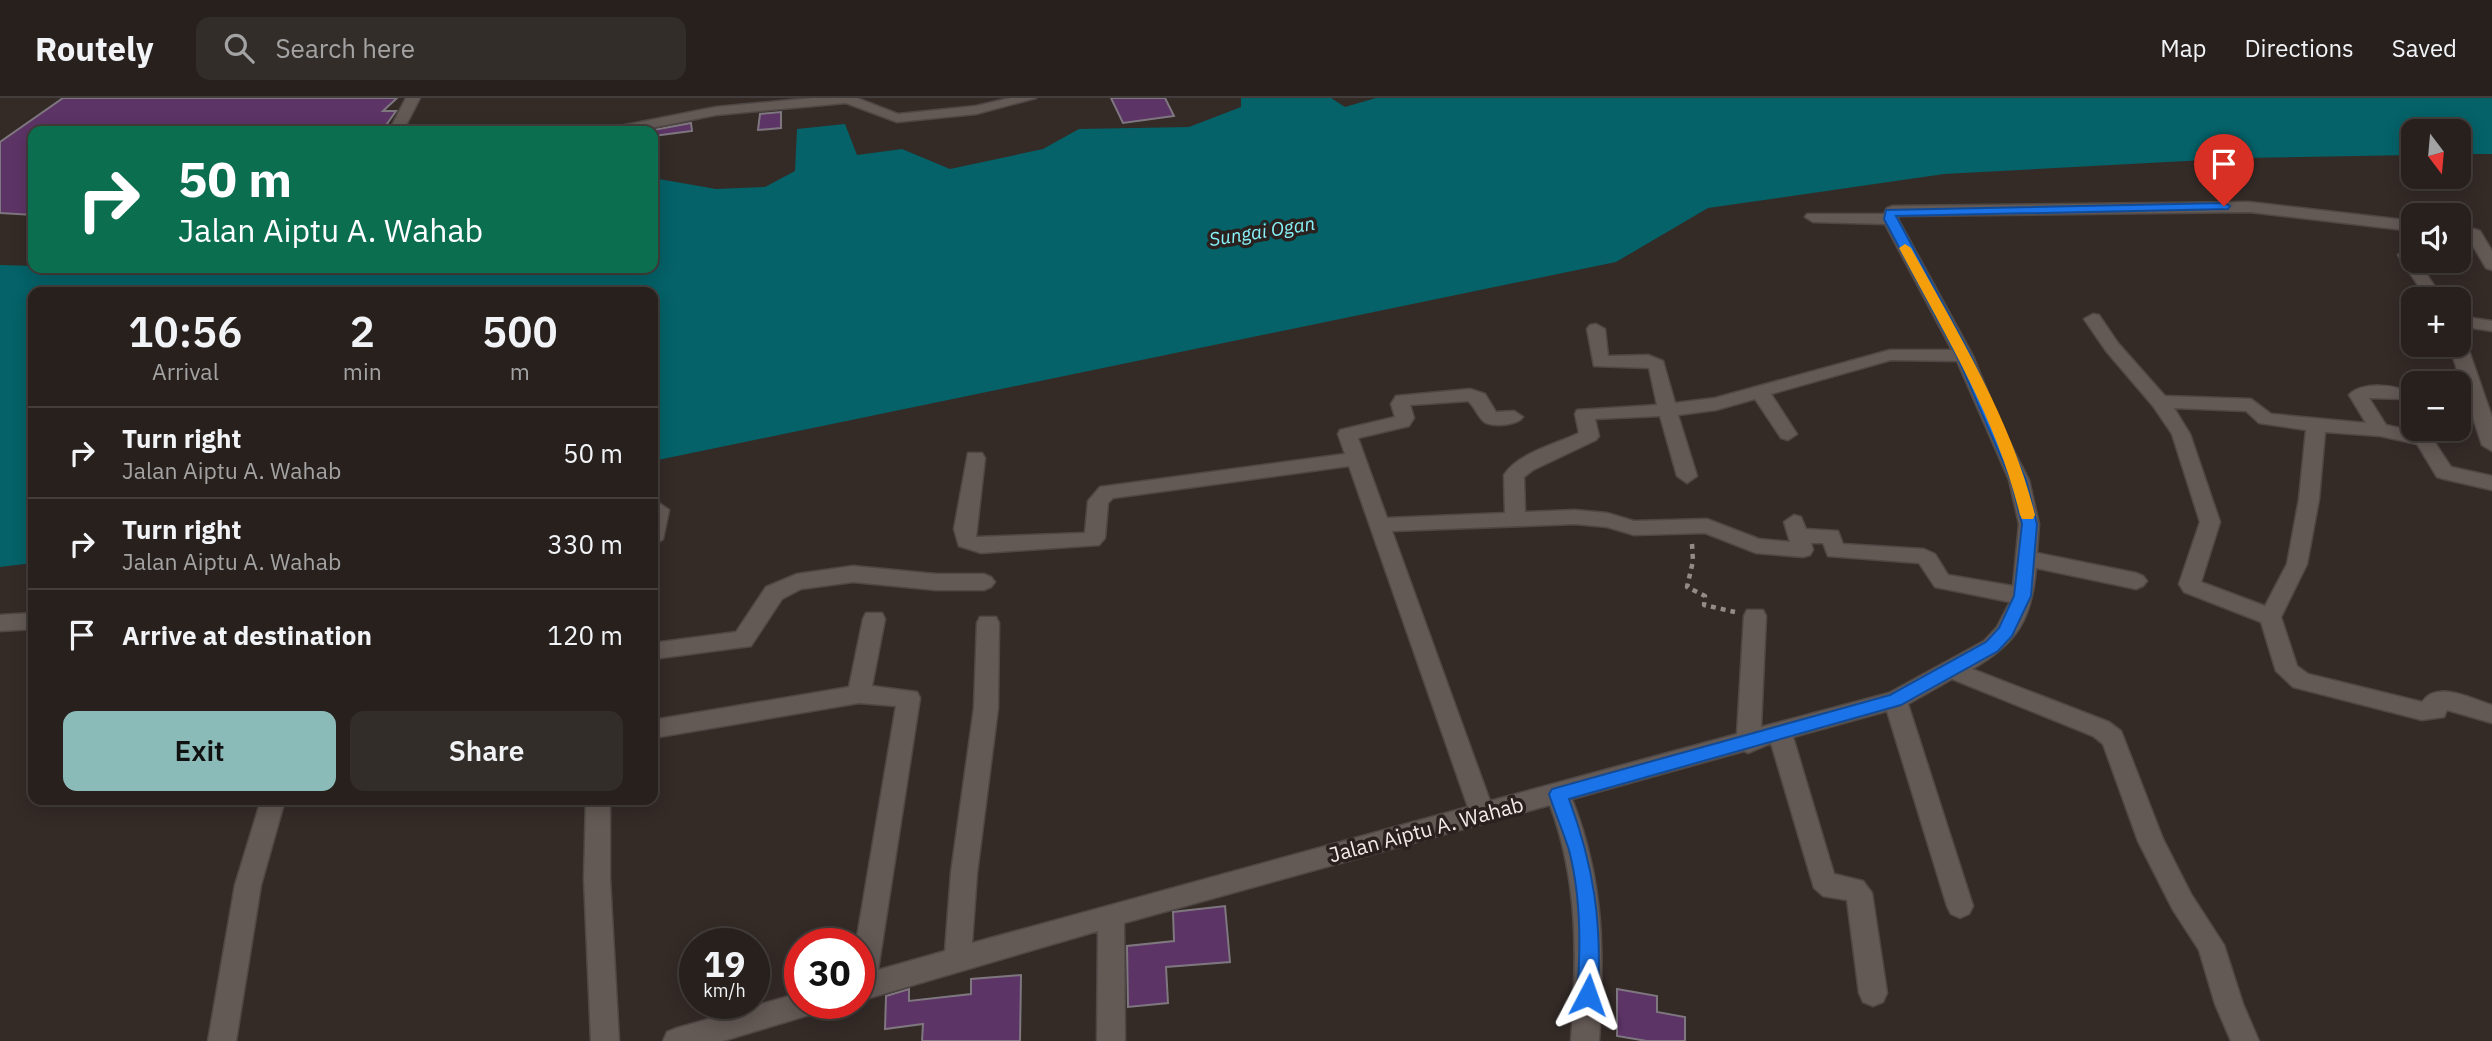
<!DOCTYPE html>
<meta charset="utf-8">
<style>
:root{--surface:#27201d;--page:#332d2a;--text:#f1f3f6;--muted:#a4a3a4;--line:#433e3b;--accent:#8bbbb9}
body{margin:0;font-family:"IBM Plex Sans",sans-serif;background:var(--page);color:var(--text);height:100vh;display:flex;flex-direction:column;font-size:26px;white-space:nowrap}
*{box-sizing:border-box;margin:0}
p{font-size:23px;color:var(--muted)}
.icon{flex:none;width:38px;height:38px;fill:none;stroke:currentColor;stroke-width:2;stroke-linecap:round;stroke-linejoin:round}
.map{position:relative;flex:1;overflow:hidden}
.sheet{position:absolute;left:28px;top:189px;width:630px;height:518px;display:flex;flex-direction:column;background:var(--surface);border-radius:14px;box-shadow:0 4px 18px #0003,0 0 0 2px var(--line)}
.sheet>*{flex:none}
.banner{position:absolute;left:28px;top:28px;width:630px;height:147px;border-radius:14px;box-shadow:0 4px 18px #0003,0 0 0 2px var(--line);background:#0b6e4f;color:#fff;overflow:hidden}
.needle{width:46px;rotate:164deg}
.fabs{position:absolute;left:2401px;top:21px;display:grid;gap:14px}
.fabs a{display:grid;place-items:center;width:70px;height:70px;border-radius:14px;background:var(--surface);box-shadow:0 4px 18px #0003,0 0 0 2px var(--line);font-size:35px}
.speed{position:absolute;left:679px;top:830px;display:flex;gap:14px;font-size:35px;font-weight:700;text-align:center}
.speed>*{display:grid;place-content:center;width:91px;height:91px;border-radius:50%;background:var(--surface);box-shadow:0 4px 18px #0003,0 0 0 2px var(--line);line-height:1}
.speed small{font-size:18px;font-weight:400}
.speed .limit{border:10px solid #d22;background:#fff;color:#111}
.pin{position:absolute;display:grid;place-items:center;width:60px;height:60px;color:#fff;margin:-72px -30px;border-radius:50% 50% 50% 0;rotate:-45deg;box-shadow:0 0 7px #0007}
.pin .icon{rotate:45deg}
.me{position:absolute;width:77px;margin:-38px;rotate:4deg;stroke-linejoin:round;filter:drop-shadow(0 0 5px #0008)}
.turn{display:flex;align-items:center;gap:24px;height:147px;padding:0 35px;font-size:32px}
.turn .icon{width:91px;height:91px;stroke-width:2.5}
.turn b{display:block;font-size:49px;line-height:60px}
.eta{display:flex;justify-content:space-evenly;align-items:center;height:119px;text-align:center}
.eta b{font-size:42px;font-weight:600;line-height:49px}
.button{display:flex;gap:14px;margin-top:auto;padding:14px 35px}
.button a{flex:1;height:80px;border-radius:14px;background:var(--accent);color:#111;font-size:28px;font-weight:600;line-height:80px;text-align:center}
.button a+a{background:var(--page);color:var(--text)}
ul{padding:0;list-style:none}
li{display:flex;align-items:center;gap:21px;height:91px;padding:0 35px;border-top:2px solid var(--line)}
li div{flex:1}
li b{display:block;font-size:26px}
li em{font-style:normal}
header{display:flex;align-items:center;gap:42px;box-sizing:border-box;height:98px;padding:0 35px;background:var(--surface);border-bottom:2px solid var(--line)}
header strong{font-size:33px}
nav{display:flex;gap:38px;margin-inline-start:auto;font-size:24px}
.search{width:490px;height:63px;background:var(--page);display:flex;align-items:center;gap:18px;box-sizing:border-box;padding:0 24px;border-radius:14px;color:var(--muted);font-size:26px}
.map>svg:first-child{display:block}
.water{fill:#046268}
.building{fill:#5d3466;stroke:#7e777f;stroke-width:2}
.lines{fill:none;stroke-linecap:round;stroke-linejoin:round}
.minor-casing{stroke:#4e4744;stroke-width:3}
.path{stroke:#928b87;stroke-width:4.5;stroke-dasharray:5 5;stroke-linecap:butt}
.minor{fill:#635955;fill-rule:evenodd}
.route{fill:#1a73e8;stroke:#114b97;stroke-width:2}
.slow{fill:#f59e0b}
.labels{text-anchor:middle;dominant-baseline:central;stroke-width:7;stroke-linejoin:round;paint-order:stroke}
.far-water-label{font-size:19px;font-style:italic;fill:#88f3fa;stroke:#2a211e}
.street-label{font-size:21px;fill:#f1ebe8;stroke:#2a211e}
</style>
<header>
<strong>Routely</strong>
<div class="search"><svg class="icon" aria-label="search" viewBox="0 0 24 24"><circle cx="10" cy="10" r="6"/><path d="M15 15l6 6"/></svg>Search here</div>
<nav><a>Map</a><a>Directions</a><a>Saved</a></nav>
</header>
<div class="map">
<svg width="2492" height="943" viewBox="0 0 2492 943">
<rect width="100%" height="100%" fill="#342b27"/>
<path class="water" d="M1241,0H1331L1345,9L1376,0H2492V56H2459V33H2413V57L2242,60L1944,76L1708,110L1616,164L653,363V194H33V465L0,469V167L173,172L653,170V80L716,91L765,89L795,73L797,31L845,26L857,57L902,51L950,71L1043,51L1079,31L1189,29L1241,9Z"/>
<path class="building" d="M63,0H397L383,13H396L382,33H33V117L0,115V44Z
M1111,0H1165L1174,18L1123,25Z
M781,14V30L758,32L760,16Z
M691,25L692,33L653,38V32Z
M1225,808L1230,864L1166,869L1168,905L1128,909L1127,848L1174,843L1173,814Z
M1021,877L1020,943H922L923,926L885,931L886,898L909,891V903L971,896V881Z
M1617,891L1657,898V914L1685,919V943H1647L1617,938Z"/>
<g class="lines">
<defs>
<path id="minor" d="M406,0H420L403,33H389Z
M812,0H857L898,16L976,8L1010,0H1036L976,16L897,24L846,5L716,17L636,33H608L615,29L716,9Z
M2249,104L2413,123V133L2249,114L1899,118L1898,121L1973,258L2004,334L2029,382L2039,426L2037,455L2136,475L2143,478L2147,483L2143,488L2136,491L2036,470C2032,522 2016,546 1972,571L2109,624L2121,633L2163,741L2191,796L2224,847L2243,906L2259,943H2231L2215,906L2199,852L2173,812L2138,743L2103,646L2093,638L1952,581L1908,606L1973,808L1969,816L1960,820L1951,816L1947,808L1887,613L1793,639L1834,776L1863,783L1872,795L1887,895L1883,904L1873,908L1863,904L1859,895L1847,802L1823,798L1814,790L1771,645L1748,655L1744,653L1572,701C1605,785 1604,855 1599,943H1571C1577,861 1579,785 1550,707L1124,825L1125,943H1097L1098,833L859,903V845H856L896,608L859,605L653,640V622L849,589L863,521L866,515H882L885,521L872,588L917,594L920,600L878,872L945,853L951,775L974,610L977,525L980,519H996L999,525L998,610L977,775L972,845L1468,709L1349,368L1113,400L1108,405L1105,440L1099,447L981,455L959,448L954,431L968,355H982L985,360L976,439L1085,435L1088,403L1100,389L1345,356L1338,336L1340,332L1395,319L1391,306L1396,298L1470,291L1485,296L1496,314L1514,313L1523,319C1518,327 1495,329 1486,325C1478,321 1475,308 1468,303L1410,307L1414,320L1409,328L1358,340L1387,420L1505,415L1504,377C1518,355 1556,346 1579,335L1575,316L1577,312L1657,307L1649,270L1594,268L1587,231L1590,227L1596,226L1605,231L1608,258L1648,257L1663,263L1675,305L1715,300L1890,252H1952L1885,126L1813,124L1805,119L1807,116H1884L1887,110L1893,108ZM1891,262L1957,263L2009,382L2019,426L2013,488L1948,477L1935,456L1924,451L1843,446L1838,433L1806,431L1801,419L1794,417L1784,424L1790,444L1759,441L1707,421L1634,423L1607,415L1575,412L1525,414L1524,379L1533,372L1596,342L1599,338L1595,321L1660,318L1677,378L1687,385L1697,378L1678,317L1716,312L1755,301L1781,340L1788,342L1797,336L1771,296ZM1575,426L1607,429L1634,437L1705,435L1756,455L1803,459L1810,457L1813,452L1811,445H1823L1828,458L1919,465L1935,489L2010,504L1997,529L1984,543L1889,595L1761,629L1766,518L1763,512H1747L1744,518L1737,636L1490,703L1392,433Z
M2474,131L2480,133L2492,153V172L2486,170L2466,136Z
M2413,151V163H2418L2443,201H2427L2398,157Z
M2093,216L2099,217L2118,245L2165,298L2251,301L2271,316L2366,325L2349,297C2359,284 2400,285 2410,297L2408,301L2369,300L2386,327L2430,337L2451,369L2492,378V392L2444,381L2437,379L2417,346L2380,338L2325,334L2319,401L2307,466L2281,519L2297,568L2308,576L2422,604C2437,582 2469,600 2492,607V625L2447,612L2444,619L2422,622L2293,589L2276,573L2261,524L2184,494L2179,486L2200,424L2172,336L2153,308L2106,253L2084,221ZM2174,310L2246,313L2259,325L2306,332L2299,401L2287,466L2265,508L2201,484L2220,424L2190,336Z
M2459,218L2492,223V233L2459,228Z
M2459,242L2467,247L2492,319V353L2482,347L2449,247H2459Z
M659,405L669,412L663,441L653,448V407Z
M853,468L936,476H984L991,479L995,484L991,489L984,492H936L853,484L801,491L782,501L751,548L653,561V545L736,534L766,489L797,476Z
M33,515V531L0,533V517Z
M261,702H285L261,787L236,943H208L235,787Z
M586,702H610V781L619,943H591L584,781Z
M800,895V905H823L819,914L723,943H663L667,934L677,930Z"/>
</defs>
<use href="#minor" class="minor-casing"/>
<path class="path" d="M1692,446L1693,463L1687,489L1705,498L1704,507L1735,514"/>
<use href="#minor" class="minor"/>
</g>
<path class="route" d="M2224,105L2230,108L2228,111L1896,118L1971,258L2026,382L2037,426L2031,498L2012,538L1998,553L1901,607L1569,701C1594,769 1602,824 1598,897L1595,904L1588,907L1580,904L1577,897C1581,850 1581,798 1569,752C1563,733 1555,715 1549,696L1552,691L1890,597L1986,544L1999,530L2014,498L2022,426L2011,382L1957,258L1884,121L1886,112Z"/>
<path class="slow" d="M1905,146L1911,150C1958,235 2012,323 2035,417L2033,421H2022L2020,417C1998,323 1944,235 1899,150Z"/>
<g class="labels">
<g class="far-water-label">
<text transform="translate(1262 133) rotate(-9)">Sungai Ogan</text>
</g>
<g class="street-label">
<text transform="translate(1426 731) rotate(-15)">Jalan Aiptu A. Wahab</text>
</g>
</g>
</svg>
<div class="fabs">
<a><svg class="needle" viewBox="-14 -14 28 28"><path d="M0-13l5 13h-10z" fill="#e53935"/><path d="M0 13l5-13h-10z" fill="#a4a3a4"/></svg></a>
<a><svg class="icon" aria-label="sound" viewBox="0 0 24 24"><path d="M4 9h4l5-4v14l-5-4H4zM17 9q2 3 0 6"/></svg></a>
<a>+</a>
<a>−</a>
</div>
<div class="speed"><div>19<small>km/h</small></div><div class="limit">30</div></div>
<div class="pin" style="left:2224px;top:108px;background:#d93025"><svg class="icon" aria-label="arrive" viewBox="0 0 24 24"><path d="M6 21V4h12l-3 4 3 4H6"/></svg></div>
<svg class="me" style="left:1588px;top:897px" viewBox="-20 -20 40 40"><path d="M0-17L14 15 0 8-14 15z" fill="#1a73e8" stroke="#fff" stroke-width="4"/></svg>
<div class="banner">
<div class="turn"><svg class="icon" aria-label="right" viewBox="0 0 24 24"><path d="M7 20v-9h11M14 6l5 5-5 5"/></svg><div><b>50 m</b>Jalan Aiptu A. Wahab</div></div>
</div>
<section class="sheet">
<div class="eta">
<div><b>10:56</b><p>Arrival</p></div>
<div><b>2</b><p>min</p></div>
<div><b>500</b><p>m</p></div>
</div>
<ul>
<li><svg class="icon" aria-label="right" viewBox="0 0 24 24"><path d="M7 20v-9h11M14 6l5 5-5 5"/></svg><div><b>Turn right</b><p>Jalan Aiptu A. Wahab</p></div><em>50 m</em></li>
<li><svg class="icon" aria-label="right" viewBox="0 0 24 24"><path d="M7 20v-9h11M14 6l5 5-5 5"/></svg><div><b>Turn right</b><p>Jalan Aiptu A. Wahab</p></div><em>330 m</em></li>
<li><svg class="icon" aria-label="arrive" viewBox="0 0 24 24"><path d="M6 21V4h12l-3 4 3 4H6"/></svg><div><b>Arrive at destination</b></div><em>120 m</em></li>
</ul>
<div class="button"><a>Exit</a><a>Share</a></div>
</section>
</div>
